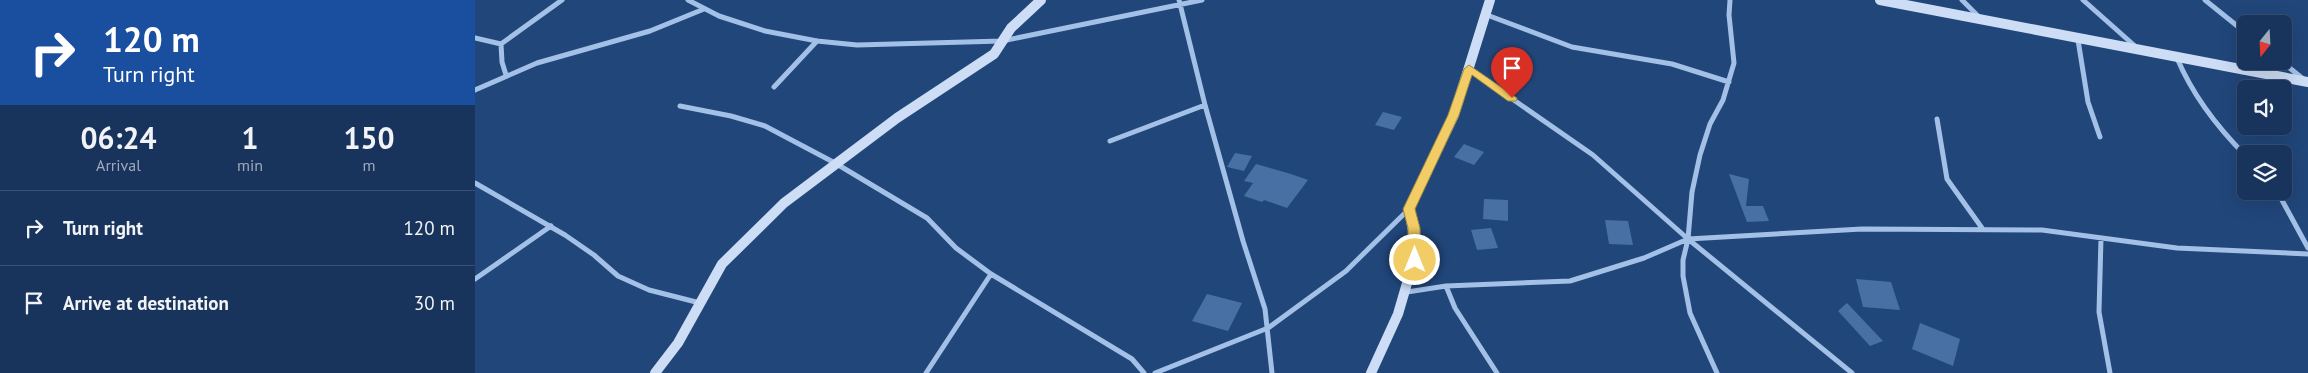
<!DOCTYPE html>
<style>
:root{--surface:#19345c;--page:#223c62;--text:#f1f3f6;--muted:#9faabb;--line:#374f72}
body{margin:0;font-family:"PT Sans",sans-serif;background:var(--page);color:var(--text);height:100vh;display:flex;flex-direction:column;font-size:19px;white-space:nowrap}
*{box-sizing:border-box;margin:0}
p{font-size:16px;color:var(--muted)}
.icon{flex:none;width:28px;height:28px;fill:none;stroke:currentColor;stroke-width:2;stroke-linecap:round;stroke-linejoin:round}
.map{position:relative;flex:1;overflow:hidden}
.side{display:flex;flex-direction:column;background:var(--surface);width:475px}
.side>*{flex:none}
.banner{background:#1a4fa0;color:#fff;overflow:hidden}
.needle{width:32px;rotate:198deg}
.controls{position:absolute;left:1762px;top:15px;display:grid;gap:10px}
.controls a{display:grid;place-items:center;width:55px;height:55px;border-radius:8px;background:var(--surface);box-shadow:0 5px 20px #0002,0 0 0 1px var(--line);font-size:25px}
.pin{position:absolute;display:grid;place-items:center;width:42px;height:42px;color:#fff;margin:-51px -21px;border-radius:50% 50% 50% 0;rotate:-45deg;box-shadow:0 0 5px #0007}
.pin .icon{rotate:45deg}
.me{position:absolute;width:55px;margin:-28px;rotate:0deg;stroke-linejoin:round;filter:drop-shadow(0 0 4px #0008)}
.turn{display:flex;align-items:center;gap:18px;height:105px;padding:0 20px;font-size:22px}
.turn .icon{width:65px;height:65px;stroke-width:2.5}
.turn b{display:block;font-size:35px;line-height:42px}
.eta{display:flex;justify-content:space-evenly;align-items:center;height:85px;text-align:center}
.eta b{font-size:30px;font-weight:800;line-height:35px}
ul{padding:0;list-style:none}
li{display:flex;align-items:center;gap:15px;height:75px;padding:0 20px;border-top:1px solid var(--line)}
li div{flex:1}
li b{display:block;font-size:19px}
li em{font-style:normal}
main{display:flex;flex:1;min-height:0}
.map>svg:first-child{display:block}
.building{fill:#4970a4}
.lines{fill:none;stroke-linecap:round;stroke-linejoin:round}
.street{stroke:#a3c0e6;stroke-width:5}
.secondary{stroke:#ccddf5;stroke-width:10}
.route{fill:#f2cc64;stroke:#9d8541}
</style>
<main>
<section class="side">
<div class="banner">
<div class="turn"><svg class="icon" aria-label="right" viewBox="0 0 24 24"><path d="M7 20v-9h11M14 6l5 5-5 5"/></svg><div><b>120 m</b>Turn right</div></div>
</div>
<div class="eta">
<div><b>06:24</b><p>Arrival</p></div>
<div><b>1</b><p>min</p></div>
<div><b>150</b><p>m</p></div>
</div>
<ul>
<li><svg class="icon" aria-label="right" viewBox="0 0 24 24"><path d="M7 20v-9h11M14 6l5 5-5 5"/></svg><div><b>Turn right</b></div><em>120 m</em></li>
<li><svg class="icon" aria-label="arrive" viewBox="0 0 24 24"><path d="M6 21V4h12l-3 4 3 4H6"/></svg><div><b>Arrive at destination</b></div><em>30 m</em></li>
</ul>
</section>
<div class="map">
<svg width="1833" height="373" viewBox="0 0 1833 373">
<rect width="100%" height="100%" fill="#21467a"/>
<path class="building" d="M908,112L927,117L919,130L900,125Z
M989,144L1009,152L999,165L979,157Z
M760,153L777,156L769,171L752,167Z
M781,164L816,174L833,180L812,208L789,200L787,202L769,196L778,183L769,181Z
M1254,174L1274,179L1271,206H1288L1294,221L1272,222Z
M1009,199L1033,200V221L1008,219Z
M1130,220L1153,221L1158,245L1134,244Z
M1016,228L1023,248L1002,250L996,230Z
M1381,279L1416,282L1425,310L1388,307Z
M732,294L767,303L753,331L717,321Z
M1372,303L1408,341L1395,346L1363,311Z
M1445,323L1485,339L1478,366L1437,349Z"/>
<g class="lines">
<path class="street" d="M213,0L244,16L290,31L342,41L382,45L527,41L727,0
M704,0L730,105L768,241L790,309L797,373
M1487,0L1505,18
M1608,0L1661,47
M1730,0L1771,33
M1012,15L1097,47L1197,64L1254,82
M0,38L26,44L27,62L31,75
M1603,40L1613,102L1625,137
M26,44L87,0
M1702,58C1718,96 1742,127 1771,156
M1806,61L1827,78
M994,69L1118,155L1213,239L1377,373
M299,87L342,41
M0,90L62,63L175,31L229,9
M205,106L256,116L290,126L360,163L452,218L481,248L516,274L657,359L669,373
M1462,119L1472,179L1507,228
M635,141L730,105
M0,183L90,235L119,255L143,276L174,290L225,303
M1802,191L1833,248
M1626,238L1624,312L1635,373
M0,279L76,226
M971,286L980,308L1022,373
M932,292L971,286L1095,281L1169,258L1213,239L1387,229L1567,230L1702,248L1833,254
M451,373L516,274
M680,373L793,328L871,271L934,209
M1242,373L1215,313L1208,276V260L1213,239L1217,192L1225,155L1235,124L1248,100L1259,63L1254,15L1255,0"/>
<path class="secondary" d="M1405,0L1833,82
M180,373L203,343L247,264L309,203L422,118L519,54L536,28L566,0
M896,373L923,314L935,273L938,231L934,209L979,115L1015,0"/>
</g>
<path class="route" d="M994,65L1042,98L1041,101H1033L997,75L984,115L940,209L945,228L946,260L940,265L933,260V228L928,209L973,115L989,69Z"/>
</svg>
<div class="controls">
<a><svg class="needle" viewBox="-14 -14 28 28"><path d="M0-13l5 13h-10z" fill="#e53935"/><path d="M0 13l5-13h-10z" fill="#9faabb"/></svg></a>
<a><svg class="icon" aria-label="sound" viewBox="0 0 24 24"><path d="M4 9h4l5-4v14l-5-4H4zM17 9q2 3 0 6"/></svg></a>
<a><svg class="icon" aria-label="layers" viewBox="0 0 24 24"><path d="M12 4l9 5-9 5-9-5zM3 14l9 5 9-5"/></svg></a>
</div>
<div class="pin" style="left:1037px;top:98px;background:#d93025"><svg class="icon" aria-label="arrive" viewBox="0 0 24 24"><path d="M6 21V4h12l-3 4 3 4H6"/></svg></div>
<svg class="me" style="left:940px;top:260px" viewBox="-20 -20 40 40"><circle r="17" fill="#f2cc64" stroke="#fff" stroke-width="3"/><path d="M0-11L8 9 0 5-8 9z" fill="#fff"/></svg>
</div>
</main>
